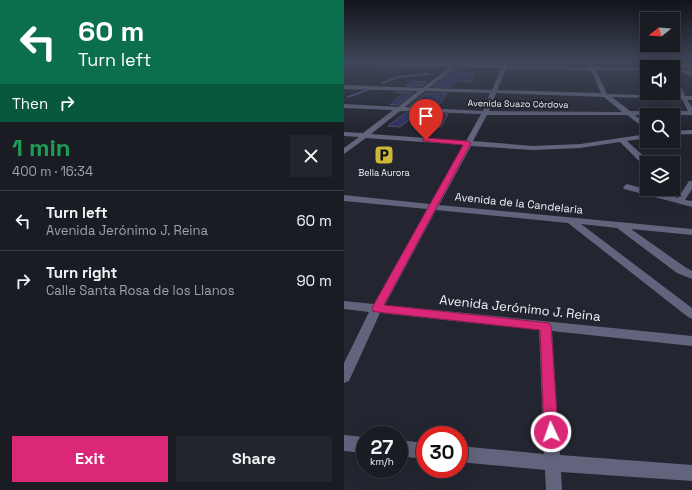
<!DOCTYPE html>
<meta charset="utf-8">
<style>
:root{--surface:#1a1c24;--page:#23252c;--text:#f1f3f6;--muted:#9fa1a6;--line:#383a41;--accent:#db2777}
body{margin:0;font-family:"Space Grotesk",sans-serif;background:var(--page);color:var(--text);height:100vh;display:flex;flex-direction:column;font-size:15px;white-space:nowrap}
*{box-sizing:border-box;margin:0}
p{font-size:13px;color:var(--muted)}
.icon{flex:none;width:22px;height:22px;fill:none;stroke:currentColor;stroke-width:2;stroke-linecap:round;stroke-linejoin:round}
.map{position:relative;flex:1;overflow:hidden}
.drawer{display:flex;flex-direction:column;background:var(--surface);width:344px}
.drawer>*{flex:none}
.hud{background:#0b6e4f;color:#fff;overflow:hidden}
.needle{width:26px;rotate:253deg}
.fabs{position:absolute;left:296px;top:12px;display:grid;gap:8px}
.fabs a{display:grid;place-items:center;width:40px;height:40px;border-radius:0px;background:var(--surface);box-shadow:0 4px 16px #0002,0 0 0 1px var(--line);font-size:20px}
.speed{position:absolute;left:12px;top:426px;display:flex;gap:8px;font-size:20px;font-weight:700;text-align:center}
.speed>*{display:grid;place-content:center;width:52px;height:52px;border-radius:50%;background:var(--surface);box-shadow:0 4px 16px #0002,0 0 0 1px var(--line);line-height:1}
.speed small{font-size:10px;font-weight:400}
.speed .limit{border:6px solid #d22;background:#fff;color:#111}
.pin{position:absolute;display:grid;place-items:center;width:34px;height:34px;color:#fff;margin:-41px -17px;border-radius:50% 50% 50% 0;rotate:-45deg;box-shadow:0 0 4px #0007}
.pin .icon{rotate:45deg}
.me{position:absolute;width:44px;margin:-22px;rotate:357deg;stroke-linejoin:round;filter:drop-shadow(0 0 3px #0008)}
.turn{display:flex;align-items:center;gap:14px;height:84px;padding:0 12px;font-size:18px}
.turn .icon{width:52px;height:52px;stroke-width:2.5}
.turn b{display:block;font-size:28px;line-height:34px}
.then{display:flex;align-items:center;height:38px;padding:0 12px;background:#0003;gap:8px;font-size:15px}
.round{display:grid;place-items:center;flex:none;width:42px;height:42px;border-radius:0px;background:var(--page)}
.summary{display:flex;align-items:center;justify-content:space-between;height:68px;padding:0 12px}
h1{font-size:24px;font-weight:700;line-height:30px;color:#1e9e55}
.primary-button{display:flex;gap:8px;margin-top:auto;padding:8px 12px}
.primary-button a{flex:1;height:46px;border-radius:0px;background:var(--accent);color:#fff;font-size:16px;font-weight:700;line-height:46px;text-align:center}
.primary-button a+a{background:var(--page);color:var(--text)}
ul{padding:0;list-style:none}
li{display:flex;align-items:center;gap:12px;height:60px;padding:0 12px;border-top:1px solid var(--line)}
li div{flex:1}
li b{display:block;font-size:15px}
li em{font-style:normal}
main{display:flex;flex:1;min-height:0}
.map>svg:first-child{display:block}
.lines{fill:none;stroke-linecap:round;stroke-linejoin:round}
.stream{stroke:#585c90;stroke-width:1.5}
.building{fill:#2f3262;stroke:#4d4f5c}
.minor{fill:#61647c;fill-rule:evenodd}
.tertiary{fill:#61647c;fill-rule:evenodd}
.route{fill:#db2777;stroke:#8e194d}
.labels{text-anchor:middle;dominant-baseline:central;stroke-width:4;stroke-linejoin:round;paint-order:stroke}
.far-street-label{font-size:9px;fill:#f0f1f9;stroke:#232530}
.far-poi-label{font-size:9px;fill:#f0f1f9;stroke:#232530}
.street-label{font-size:11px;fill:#f0f1f9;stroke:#232530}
.near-street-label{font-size:13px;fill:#f0f1f9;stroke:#232530}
</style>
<main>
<section class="drawer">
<div class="hud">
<div class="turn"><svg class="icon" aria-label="left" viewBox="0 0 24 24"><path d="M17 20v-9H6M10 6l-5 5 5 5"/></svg><div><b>60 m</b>Turn left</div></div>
<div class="then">Then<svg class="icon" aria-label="right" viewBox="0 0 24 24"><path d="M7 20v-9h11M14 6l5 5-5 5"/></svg></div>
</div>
<div class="summary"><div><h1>1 min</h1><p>400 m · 16:34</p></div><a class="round"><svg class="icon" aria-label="close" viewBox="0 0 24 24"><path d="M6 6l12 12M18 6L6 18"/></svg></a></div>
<ul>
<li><svg class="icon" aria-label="left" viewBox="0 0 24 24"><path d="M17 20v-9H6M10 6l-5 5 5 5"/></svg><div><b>Turn left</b><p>Avenida Jerónimo J. Reina</p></div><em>60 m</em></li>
<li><svg class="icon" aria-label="right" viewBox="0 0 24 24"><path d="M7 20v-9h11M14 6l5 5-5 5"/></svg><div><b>Turn right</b><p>Calle Santa Rosa de los Llanos</p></div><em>90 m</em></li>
</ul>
<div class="primary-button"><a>Exit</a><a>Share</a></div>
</section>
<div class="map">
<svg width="348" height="490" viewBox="0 0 348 490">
<rect width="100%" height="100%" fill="#232530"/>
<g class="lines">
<path class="stream" d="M38,83L54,77L84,74
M4,97L23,90"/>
</g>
<path class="building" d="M111,69H119L116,73H131L128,82L112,81L107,87H89Z
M69,81L83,82L78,86H62Z
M51,92H70L54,105H46L59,93Z
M82,93H103L94,106L91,104L94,96L81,107L65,106Z
M61,113H73L56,127L44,126Z
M91,114H104L97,127H81Z"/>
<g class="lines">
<path class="minor" d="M247,62L251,67L303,68V70H252L263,94L336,96L329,80V72L331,73L341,96H348V100H343L348,107V115H291L303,125V130L283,115H143L129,141L189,146L236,144L303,134V138L283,141L306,162L303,163V166H300L276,142L236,148L189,150L127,146L95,205L348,229V235L287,229L341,267L348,271V279L333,273L273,228L237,224L348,308V319L344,317L224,223L92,210L41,305L348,336V346L208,331L216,455L348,465V481L217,472L218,490H202L201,470L115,462V446L200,454L195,330L36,313L5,381L0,383V363L25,312L0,309V301L30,304L83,209L0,201V195L86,204L120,145L22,138L0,154V148L15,137L0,136V132L19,133L49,110L0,108V104L54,107L74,91L0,89V85L78,88L108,66L110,68L85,88L148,90L158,66L246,67L245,63ZM162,69L247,70L257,93L153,90ZM81,91L146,93L139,111L61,107ZM152,93L260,97L278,112L145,111ZM268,97L338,99L344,111H286ZM56,111L137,114L122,141L27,134Z
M295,62L313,63L321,67L293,64Z
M348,64V66L336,68L348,72V76L327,67Z
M348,130V134L329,135V131Z
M345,181H348V189L341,200L348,201V207L280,189L279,187L283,184L334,198Z
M0,435L21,437V453L0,451Z
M55,440L81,443V459L55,456Z"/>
<path class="tertiary" d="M160,61H165L160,68L0,65V63L158,65Z"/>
</g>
<linearGradient id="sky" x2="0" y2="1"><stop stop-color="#13141a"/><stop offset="0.47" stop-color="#3f4659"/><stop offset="1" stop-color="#3f4659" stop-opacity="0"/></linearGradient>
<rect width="348" height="130" fill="url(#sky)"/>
<path class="route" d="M82,138L123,141L127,143L40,305L205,323L207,326L214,432L212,437L207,439L202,437L200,432L196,330L33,312L29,311L28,308L119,145L79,141L78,140Z"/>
<defs>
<symbol id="parking-square" viewBox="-11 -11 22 22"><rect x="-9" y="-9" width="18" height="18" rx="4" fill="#cfb837" stroke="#232530"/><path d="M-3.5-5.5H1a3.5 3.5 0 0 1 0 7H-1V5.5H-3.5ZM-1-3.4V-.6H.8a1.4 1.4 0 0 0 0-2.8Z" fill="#111"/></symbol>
</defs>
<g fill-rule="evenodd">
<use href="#parking-square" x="29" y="144" width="22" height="22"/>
</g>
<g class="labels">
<g class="far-street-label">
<text transform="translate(174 104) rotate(1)">Avenida Suazo Córdova</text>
</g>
<g class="far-poi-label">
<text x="40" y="173">Bella Aurora</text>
</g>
<g class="street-label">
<text transform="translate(175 203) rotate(6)">Avenida de la Candelaria</text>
</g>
<g class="near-street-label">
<text transform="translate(176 308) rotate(6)">Avenida Jerónimo J. Reina</text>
</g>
</g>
</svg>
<div class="fabs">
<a><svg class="needle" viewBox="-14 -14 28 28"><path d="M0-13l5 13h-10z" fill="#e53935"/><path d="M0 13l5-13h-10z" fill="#9fa1a6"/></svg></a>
<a><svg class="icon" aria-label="sound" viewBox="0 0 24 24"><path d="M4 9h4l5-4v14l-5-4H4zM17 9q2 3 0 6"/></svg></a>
<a><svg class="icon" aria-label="search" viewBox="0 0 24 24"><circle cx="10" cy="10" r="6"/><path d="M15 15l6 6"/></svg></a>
<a><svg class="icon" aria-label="layers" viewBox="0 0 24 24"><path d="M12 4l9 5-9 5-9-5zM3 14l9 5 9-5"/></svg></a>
</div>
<div class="speed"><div>27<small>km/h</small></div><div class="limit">30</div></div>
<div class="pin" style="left:82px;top:140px;background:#d93025"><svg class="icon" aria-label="arrive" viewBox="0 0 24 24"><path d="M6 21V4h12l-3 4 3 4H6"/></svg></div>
<svg class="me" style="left:207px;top:432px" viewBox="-20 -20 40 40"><circle r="17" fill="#db2777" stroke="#fff" stroke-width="3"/><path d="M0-11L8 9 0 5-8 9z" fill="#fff"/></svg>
</div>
</main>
